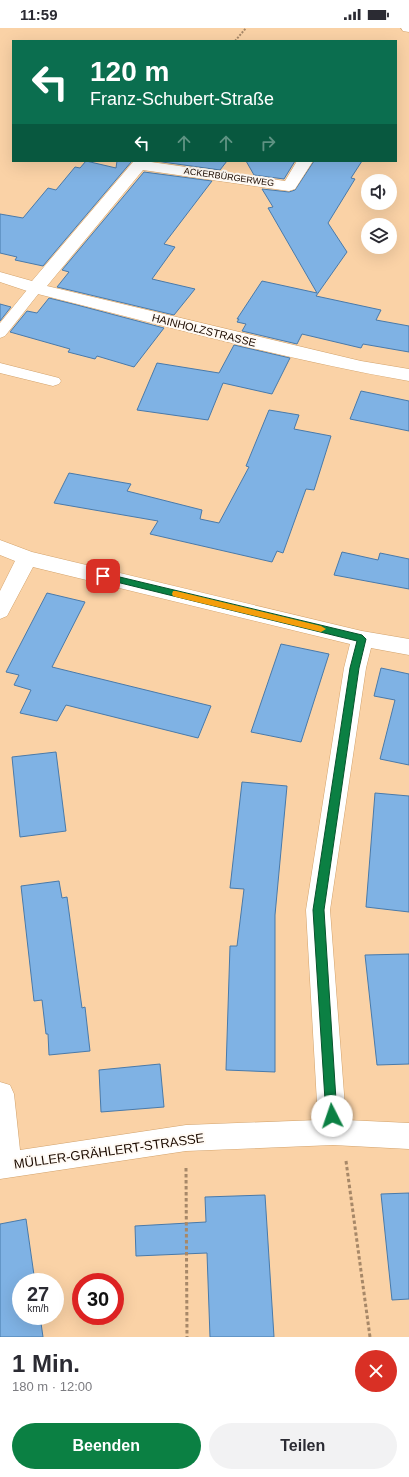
<!DOCTYPE html>
<html lang="de">
<meta charset="utf-8">
<style>
:root{--surface:#fff;--page:#f2f2f3;--text:#2b2b33;--muted:#7c7c81;--accent:#0b8043}
body{margin:0;font-family:Arial,sans-serif;background:var(--page);color:var(--text);height:100vh;display:flex;flex-direction:column;font-size:15px;white-space:nowrap}
*{box-sizing:border-box;margin:0}
p{font-size:13px;color:var(--muted)}
.icon{flex:none;width:22px;height:22px;fill:none;stroke:currentColor;stroke-width:2;stroke-linecap:round;stroke-linejoin:round}
.map{position:relative;height:1309px;overflow:hidden}
.drawer{display:flex;flex-direction:column;background:var(--surface);flex:1}
.drawer>*{flex:none}
.guide{position:absolute;left:12px;top:12px;width:385px;height:122px;border-radius:0px;box-shadow:0 4px 16px #0002;background:#0b6e4f;color:#fff;overflow:hidden}
.buttons{position:absolute;left:361px;top:146px;display:grid;gap:8px}
.buttons a{display:grid;place-items:center;width:36px;height:36px;border-radius:50%;background:var(--surface);box-shadow:0 4px 16px #0002;font-size:20px}
.speed{position:absolute;left:12px;top:1245px;display:flex;gap:8px;font-size:20px;font-weight:700;text-align:center}
.speed>*{display:grid;place-content:center;width:52px;height:52px;border-radius:50%;background:var(--surface);box-shadow:0 4px 16px #0002;line-height:1}
.speed small{font-size:10px;font-weight:400}
.speed .limit{border:6px solid #d22;background:#fff;color:#111}
.pin{position:absolute;display:grid;place-items:center;width:34px;height:34px;color:#fff;margin:-17px;border-radius:8px;box-shadow:0 2px 6px #0006}
.me{position:absolute;width:44px;margin:-22px;rotate:356deg;stroke-linejoin:round;filter:drop-shadow(0 0 3px #0008)}
.turn{display:flex;align-items:center;gap:14px;height:84px;padding:0 12px;font-size:18px}
.turn .icon{width:52px;height:52px;stroke-width:2.5}
.turn b{display:block;font-size:28px;line-height:34px}
.lanes{display:flex;align-items:center;height:38px;padding:0 12px;background:#0003;justify-content:center;gap:20px;direction:ltr}
.lanes .off{opacity:.35}
.round{display:grid;place-items:center;flex:none;width:42px;height:42px;border-radius:21px;background:var(--page)}
.overview{display:flex;align-items:center;justify-content:space-between;height:68px;padding:0 12px}
h1{font-size:24px;font-weight:800;line-height:30px}
.button{display:flex;gap:8px;margin-top:auto;padding:8px 12px}
.button a{flex:1;height:46px;border-radius:24px;background:var(--accent);color:#fff;font-size:16px;font-weight:800;line-height:46px;text-align:center}
.button a+a{background:var(--page);color:var(--text)}
.status{display:flex;justify-content:space-between;align-items:center;height:28px;padding:0 20px;background:var(--surface);direction:ltr}
.status svg{height:11px;fill:currentColor}
.map>svg:first-child{display:block}
.building{fill:#7fb2e4;stroke:#497aaa}
.lines{fill:none;stroke-linecap:round;stroke-linejoin:round}
.lane-casing{stroke:#d2a26b;stroke-width:1}
.street-casing{stroke:#d2a26b;stroke-width:1}
.path-far1{stroke:#a78868;stroke-width:2;stroke-dasharray:2 1.5;stroke-linecap:butt}
.path{stroke:#a78868;stroke-width:3;stroke-dasharray:3.5 2.5;stroke-linecap:butt}
.lane{fill:#fff;fill-rule:evenodd}
.street{fill:#fff;fill-rule:evenodd}
.route{fill:#0b8043;stroke:#07532c}
.slow{fill:#f59e0b}
.labels{text-anchor:middle;dominant-baseline:central;stroke-width:4;stroke-linejoin:round;paint-order:stroke}
.far-street-label{font-size:9px;fill:#1c0b00;stroke:#fffaf4}
.street-label{font-size:11px;fill:#1c0b00;stroke:#fffaf4}
.near-street-label{font-size:13px;fill:#1c0b00;stroke:#fffaf4}
</style>
<div class="status"><b>11:59</b><svg viewBox="0 0 49 12"><path d="M0 12V9h3v3zM5 12V6h3v6zM10 12V3h3v9zM15 12V0h3v12zM26 1h20v11H26zM47 4h2v5h-2z"/></svg></div>
<div class="map">
<svg width="409" height="1309" viewBox="0 0 409 1309">
<rect width="100%" height="100%" fill="#fad2a6"/>
<path class="building" d="M86,133L116,140L117,133H132L43,238L15,232L17,229L0,225V186L23,190L48,160L56,162L75,139L80,140Z
M155,133H227L220,142Z
M246,133H295L284,151L254,147Z
M314,133H362L351,150L355,151L328,195L347,224L316,268L381,282L376,292L409,298V324L363,316L361,320L302,306L297,316L242,303L246,296L237,294L239,291H237L262,253L317,265L268,180L273,179L262,161L289,164L295,162Z
M144,144L212,153L164,216L175,219L152,251L195,261L174,287L57,259L69,244L62,242Z
M49,270L77,277L164,300L134,339L97,328L95,331L68,324L70,321L10,304L27,283L37,285Z
M0,276L11,279L0,293Z
M234,317L290,330L272,366L223,355L208,392L137,382L157,335L219,345Z
M361,363L409,373V403L350,391Z
M269,382L299,387L294,401L331,408L314,462L306,461L283,525L277,523L272,534L150,506L158,493L54,475L69,445L131,456L127,463L202,482L200,491L219,495L249,439L246,438Z
M342,524L378,532L380,525L409,531V561L334,547Z
M47,565L85,574L52,639L211,678L198,710L66,677L57,693L20,685L31,662L14,657L19,647L6,644Z
M281,616L329,626L301,714L251,704Z
M381,640L409,646V737L380,731L395,672L374,668Z
M56,724L66,803L20,809L12,729Z
M242,754L287,758L275,887V1044L226,1042L230,918H237L244,861L230,860Z
M375,765L409,768V884L366,879Z
M59,853L62,870L67,869L82,980L85,979L90,1023L49,1027L48,1006H46L42,972L34,973L21,858Z
M409,926V1036L377,1037L365,927Z
M160,1036L164,1079L101,1084L99,1042Z
M409,1165V1271L392,1272L381,1166Z
M265,1167L274,1309H210L207,1225L136,1228L135,1198L206,1194L205,1169Z
M26,1191L35,1254H21V1288H40L43,1309H0V1196Z"/>
<g class="lines">
<defs>
<path id="lane" d="M36,256L41,257L43,260L5,308L0,310V295L31,257Z
M0,335L59,350L61,353L59,356L53,358L0,345Z"/>
<path id="street" d="M401,0H409V4L403,3Z
M144,133L285,153L297,133H313L295,161L289,163L143,142L47,258L361,333L409,341V353C282,331 155,295 30,264L0,254V244L32,253L133,134Z
M0,512L32,524L362,603L409,611V627L371,620L366,640L330,882L346,1092L409,1095V1121L333,1117L186,1123L0,1151V1054L10,1057L14,1066L20,1122L186,1097L318,1092L306,882L344,640L350,616L33,539L7,588L0,591V563L15,533L0,527Z"/>
</defs>
<use href="#lane" class="lane-casing"/>
<use href="#street" class="street-casing"/>
<path class="path-far1" d="M235,13L246,0"/>
<path class="path" d="M346,1133L370,1309
M186,1140L187,1309"/>
<use href="#lane" class="lane"/>
<use href="#street" class="street"/>
</g>
<path class="route" d="M103,545L362,607L366,611L359,640L324,882L337,1088L336,1091L332,1093L328,1091L326,1088L313,882L350,640L357,613L100,550L99,548L100,546Z"/>
<path class="slow" d="M173,563H176L321,598L326,601L321,604L176,569L173,568L172,566Z"/>
<g class="labels">
<g class="far-street-label">
<text transform="translate(229 149) rotate(8)">ACKERBÜRGERWEG</text>
</g>
<g class="street-label">
<text transform="translate(204 302) rotate(14)">HAINHOLZSTRASSE</text>
</g>
<g class="near-street-label">
<text transform="translate(109 1123) rotate(-8)">MÜLLER-GRÄHLERT-STRASSE</text>
</g>
</g>
</svg>
<div class="buttons">
<a><svg class="icon" aria-label="sound" viewBox="0 0 24 24"><path d="M4 9h4l5-4v14l-5-4H4zM17 9q2 3 0 6"/></svg></a>
<a><svg class="icon" aria-label="layers" viewBox="0 0 24 24"><path d="M12 4l9 5-9 5-9-5zM3 14l9 5 9-5"/></svg></a>
</div>
<div class="speed"><div>27<small>km/h</small></div><div class="limit">30</div></div>
<div class="pin" style="left:103px;top:548px;background:#d93025"><svg class="icon" aria-label="arrive" viewBox="0 0 24 24"><path d="M6 21V4h12l-3 4 3 4H6"/></svg></div>
<svg class="me" style="left:332px;top:1088px" viewBox="-20 -20 40 40"><circle r="19" fill="#fff"/><path d="M0-13L10 11 0 6-10 11z" fill="#0b8043"/></svg>
<div class="guide">
<div class="turn"><svg class="icon" aria-label="left" viewBox="0 0 24 24"><path d="M17 20v-9H6M10 6l-5 5 5 5"/></svg><div><b>120 m</b>Franz-Schubert-Straße</div></div>
<div class="lanes"><svg class="icon" aria-label="left" viewBox="0 0 24 24"><path d="M17 20v-9H6M10 6l-5 5 5 5"/></svg><svg class="icon off" aria-label="ahead" viewBox="0 0 24 24"><path d="M12 20V5M6 11l6-6 6 6"/></svg><svg class="icon off" aria-label="ahead" viewBox="0 0 24 24"><path d="M12 20V5M6 11l6-6 6 6"/></svg><svg class="icon off" aria-label="right" viewBox="0 0 24 24"><path d="M7 20v-9h11M14 6l5 5-5 5"/></svg></div>
</div>
</div>
<section class="drawer">
<div class="overview"><div><h1>1 Min.</h1><p>180 m · 12:00</p></div><a class="round" style="background:#d93025;color:#fff"><svg class="icon" aria-label="close" viewBox="0 0 24 24"><path d="M6 6l12 12M18 6L6 18"/></svg></a></div>
<div class="button"><a>Beenden</a><a>Teilen</a></div>
</section>
